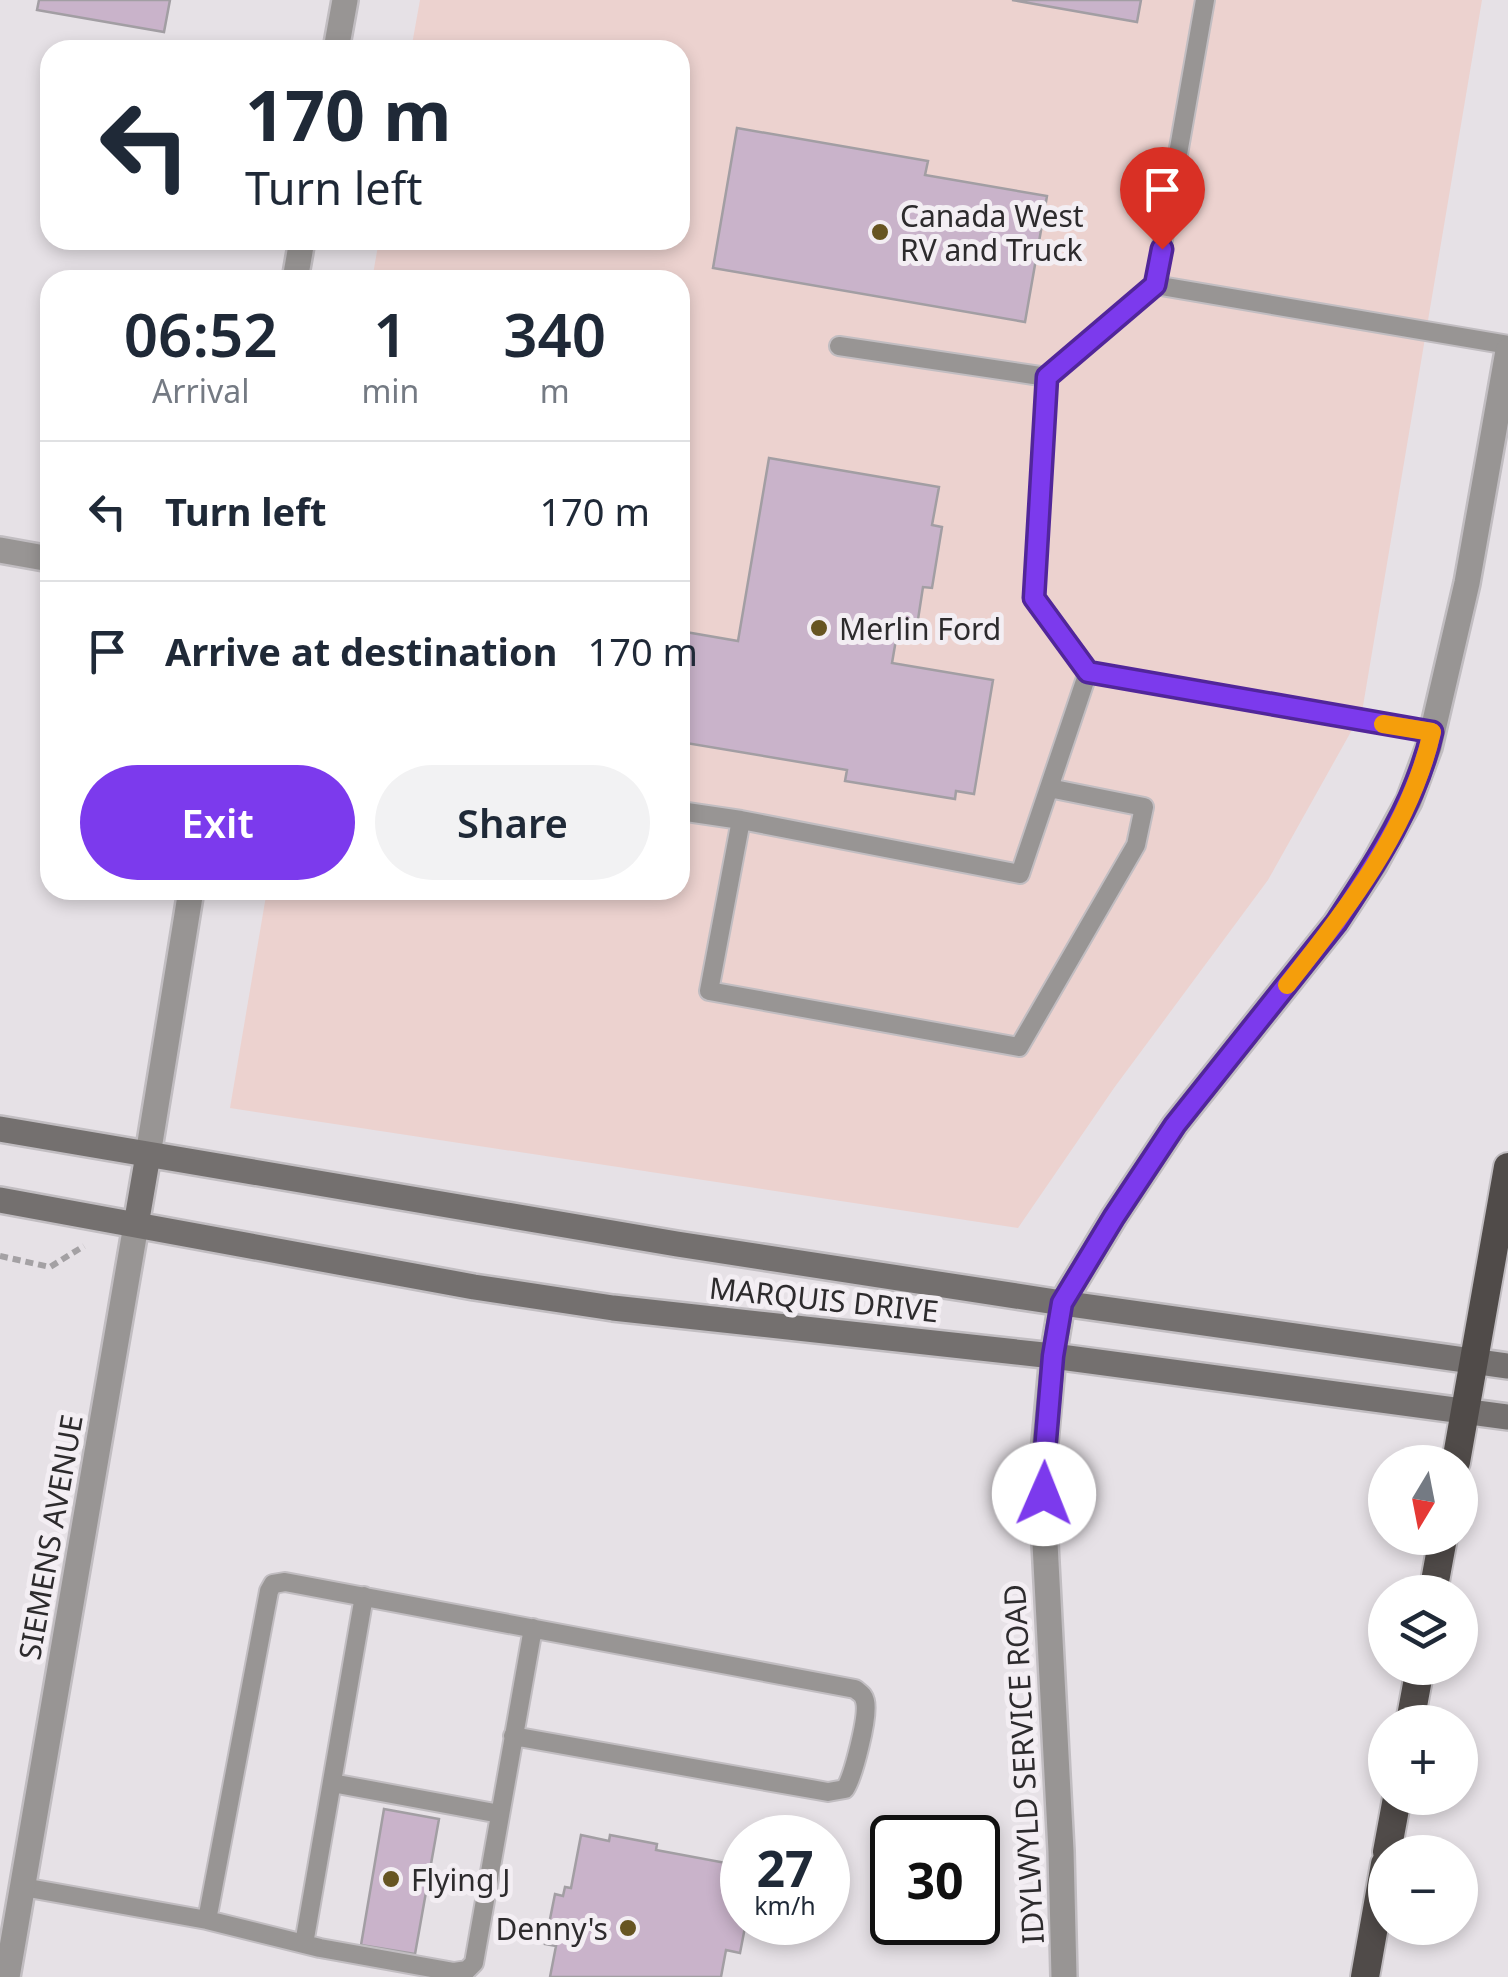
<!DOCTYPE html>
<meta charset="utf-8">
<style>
:root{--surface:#fff;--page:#f2f2f3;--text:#1f2937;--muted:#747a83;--line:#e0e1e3;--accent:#7c3aed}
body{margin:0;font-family:"Noto Sans",sans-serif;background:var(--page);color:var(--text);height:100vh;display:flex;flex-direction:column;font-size:38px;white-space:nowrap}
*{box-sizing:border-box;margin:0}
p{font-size:32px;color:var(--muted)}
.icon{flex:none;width:55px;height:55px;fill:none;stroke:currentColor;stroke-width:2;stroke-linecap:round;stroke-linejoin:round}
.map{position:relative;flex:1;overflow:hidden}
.panel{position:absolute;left:40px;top:270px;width:650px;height:630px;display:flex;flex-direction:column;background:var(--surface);border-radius:30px;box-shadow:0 5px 15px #0003}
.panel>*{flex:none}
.guide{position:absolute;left:40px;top:40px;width:650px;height:210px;border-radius:30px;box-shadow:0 5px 15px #0003;background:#fff;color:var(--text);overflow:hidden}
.needle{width:65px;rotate:190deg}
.fabs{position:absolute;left:1368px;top:1445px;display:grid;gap:20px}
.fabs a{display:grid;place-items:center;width:110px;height:110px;border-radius:50%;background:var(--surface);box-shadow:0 5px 15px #0003;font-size:50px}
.speed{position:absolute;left:720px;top:1815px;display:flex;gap:20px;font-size:50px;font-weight:700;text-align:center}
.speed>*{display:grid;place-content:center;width:130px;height:130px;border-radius:50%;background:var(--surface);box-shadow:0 5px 15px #0003;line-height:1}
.speed small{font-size:25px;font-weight:400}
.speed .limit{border:5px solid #111;border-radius:15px;background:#fff;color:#111}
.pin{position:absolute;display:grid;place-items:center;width:85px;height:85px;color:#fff;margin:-102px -42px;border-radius:50% 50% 50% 0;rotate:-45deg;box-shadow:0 0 10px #0007}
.pin .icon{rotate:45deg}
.me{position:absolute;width:110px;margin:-55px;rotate:1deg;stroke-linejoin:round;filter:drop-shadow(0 0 8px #0008)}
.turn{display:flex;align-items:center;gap:35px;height:210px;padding:0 40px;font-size:45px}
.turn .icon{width:130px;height:130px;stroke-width:2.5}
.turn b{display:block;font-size:70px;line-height:85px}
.eta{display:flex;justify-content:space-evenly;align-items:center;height:170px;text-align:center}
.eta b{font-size:60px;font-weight:600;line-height:70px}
.button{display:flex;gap:20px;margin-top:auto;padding:20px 40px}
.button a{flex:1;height:115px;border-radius:60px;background:var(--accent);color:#fff;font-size:40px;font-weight:600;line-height:115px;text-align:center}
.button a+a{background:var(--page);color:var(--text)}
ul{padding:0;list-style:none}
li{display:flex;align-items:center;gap:30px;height:140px;padding:0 40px;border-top:2px solid var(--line)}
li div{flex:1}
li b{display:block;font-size:38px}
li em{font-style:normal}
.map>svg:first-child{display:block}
.commercial{fill:#ecd2cf}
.building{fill:#c9b3ca;stroke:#a29ea3;stroke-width:2.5}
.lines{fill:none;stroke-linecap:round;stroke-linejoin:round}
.service-casing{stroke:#c1bdc1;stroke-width:22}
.minor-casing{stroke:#c1bdc1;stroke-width:30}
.secondary-casing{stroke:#c1bdc1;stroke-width:30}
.trunk-casing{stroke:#c1bdc1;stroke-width:32}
.path{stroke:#a4a1a4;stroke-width:6;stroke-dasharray:8 5;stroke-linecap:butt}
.service{stroke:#989594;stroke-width:18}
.minor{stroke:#989594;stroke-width:25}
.secondary{stroke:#74706f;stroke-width:25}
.trunk{stroke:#504b49;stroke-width:28}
.route-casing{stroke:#51269a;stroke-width:25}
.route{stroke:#7c3aed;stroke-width:18}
.slow{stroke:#f59e0b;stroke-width:18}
.poi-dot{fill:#675522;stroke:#f3eef3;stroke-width:4}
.labels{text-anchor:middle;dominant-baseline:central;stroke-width:10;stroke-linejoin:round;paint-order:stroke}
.poi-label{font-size:30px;fill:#2d2b2d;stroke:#f3eef3;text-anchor:start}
.street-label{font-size:30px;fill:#2d2b2d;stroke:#f3eef3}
</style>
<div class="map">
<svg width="1508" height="1977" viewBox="0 0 1508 1977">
<rect width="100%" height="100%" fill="#e6e1e6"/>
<path class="commercial" d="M420,0H1482L1362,712L1268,880L1114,1088L1018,1228L230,1108L267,890H680V280H372L379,240H680V50H411Z"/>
<path class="building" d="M39,0H170L164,32L37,10Z
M1012,0H1141L1137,22Z
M737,128L928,161L925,175L1047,196L1025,322L713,268Z
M769,458L939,487L932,525L942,527L932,588L923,587L917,626L899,622L892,663L993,680L974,794L956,791L955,799L845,781L847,770L680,742V631L738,641Z
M384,1809L439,1819L415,1954L361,1945Z
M581,1835L609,1841L610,1835L657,1844L656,1850L742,1866V1922H746L740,1953L726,1950L721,1977H550L556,1946L545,1944L555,1894L563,1896L565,1887L571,1888Z"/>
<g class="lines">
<defs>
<path id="service" d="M1205,0L1155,285L1508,345
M839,346L1047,377
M1088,672L1034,598L1047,377L1155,285
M680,811L741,820L1020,874L1088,672L1432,732
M741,820L709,991L1019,1047L1136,845L1144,807L1049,788
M332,1783L500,1814
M23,1887L207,1920L269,1591L273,1584L285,1582L855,1689C861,1694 863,1694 865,1701C869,1716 853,1777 845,1789L828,1792L513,1736
M207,1920L320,1948L454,1972L467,1970L474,1963L533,1628
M304,1944L364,1596"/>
<path id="minor" d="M336,50L345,0
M295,280L302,240
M0,550L50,559
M148,1155L191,890
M7,1977L136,1225
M1064,1977L1061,1851L1044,1524L1043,1463L1053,1356L1062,1303L1114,1217L1175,1125L1336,923L1374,865L1409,801L1429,747L1467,583L1508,351"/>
<path id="secondary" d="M0,1129L677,1244L1062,1303L1508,1366
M0,1200L474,1287L613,1308L1053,1356L1508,1417
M136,1225L148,1155"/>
<path id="trunk" d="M1456,1462L1508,1167
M1433,1592L1443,1538
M1410,1722L1420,1668
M1387,1852L1397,1798
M1365,1977L1385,1864"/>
</defs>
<use href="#service" class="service-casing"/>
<use href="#minor" class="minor-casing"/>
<use href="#secondary" class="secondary-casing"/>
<use href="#trunk" class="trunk-casing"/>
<path class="path" d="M0,1256L50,1267L84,1246"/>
<use href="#service" class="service"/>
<use href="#minor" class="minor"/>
<use href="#secondary" class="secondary"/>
<use href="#trunk" class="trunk"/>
</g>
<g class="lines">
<defs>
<path id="route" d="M1044,1494V1463L1053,1356L1062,1303L1114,1217L1175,1125L1336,923C1375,864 1416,803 1432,732L1088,672L1034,598L1047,377L1155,285L1162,249"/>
</defs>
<use href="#route" class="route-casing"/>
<use href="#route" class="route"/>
<path class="slow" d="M1287,985C1347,910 1410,828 1432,732L1383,724"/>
</g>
<g class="poi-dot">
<circle cx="880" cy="232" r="10"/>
<circle cx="819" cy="628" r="10"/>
<circle cx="391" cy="1879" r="10"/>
<circle cx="628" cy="1928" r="10"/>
</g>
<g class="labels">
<g class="poi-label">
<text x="900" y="215">Canada West<tspan x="900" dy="34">RV and Truck</tspan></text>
<text x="839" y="628">Merlin Ford</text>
<text x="411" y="1879">Flying J</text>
<text x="608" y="1928" text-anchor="end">Denny's</text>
</g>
<g class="street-label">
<text transform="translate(824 1299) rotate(6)">MARQUIS DRIVE</text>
<text transform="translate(50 1537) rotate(-80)">SIEMENS AVENUE</text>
<text transform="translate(1023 1764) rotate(-93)">IDYLWYLD SERVICE ROAD</text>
</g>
</g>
</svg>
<div class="fabs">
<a><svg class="needle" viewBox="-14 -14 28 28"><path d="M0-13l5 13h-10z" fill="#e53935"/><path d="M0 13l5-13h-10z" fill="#747a83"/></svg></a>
<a><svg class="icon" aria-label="layers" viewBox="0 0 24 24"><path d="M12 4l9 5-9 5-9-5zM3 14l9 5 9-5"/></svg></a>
<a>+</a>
<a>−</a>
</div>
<div class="speed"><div>27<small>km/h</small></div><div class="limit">30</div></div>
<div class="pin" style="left:1162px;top:249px;background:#d93025"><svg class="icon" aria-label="arrive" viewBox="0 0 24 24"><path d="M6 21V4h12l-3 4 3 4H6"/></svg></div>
<svg class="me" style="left:1044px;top:1494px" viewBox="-20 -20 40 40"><circle r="19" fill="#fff"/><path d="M0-13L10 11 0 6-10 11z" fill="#7c3aed"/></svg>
<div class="guide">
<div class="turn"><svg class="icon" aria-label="left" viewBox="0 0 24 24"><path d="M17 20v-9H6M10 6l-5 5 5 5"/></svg><div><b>170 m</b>Turn left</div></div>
</div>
<section class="panel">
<div class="eta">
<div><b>06:52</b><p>Arrival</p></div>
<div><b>1</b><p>min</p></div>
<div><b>340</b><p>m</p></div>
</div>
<ul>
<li><svg class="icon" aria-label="left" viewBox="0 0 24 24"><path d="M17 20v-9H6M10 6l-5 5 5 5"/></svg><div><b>Turn left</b></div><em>170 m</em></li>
<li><svg class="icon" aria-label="arrive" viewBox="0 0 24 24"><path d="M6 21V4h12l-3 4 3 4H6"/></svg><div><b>Arrive at destination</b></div><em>170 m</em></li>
</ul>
<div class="button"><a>Exit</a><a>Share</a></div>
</section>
</div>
